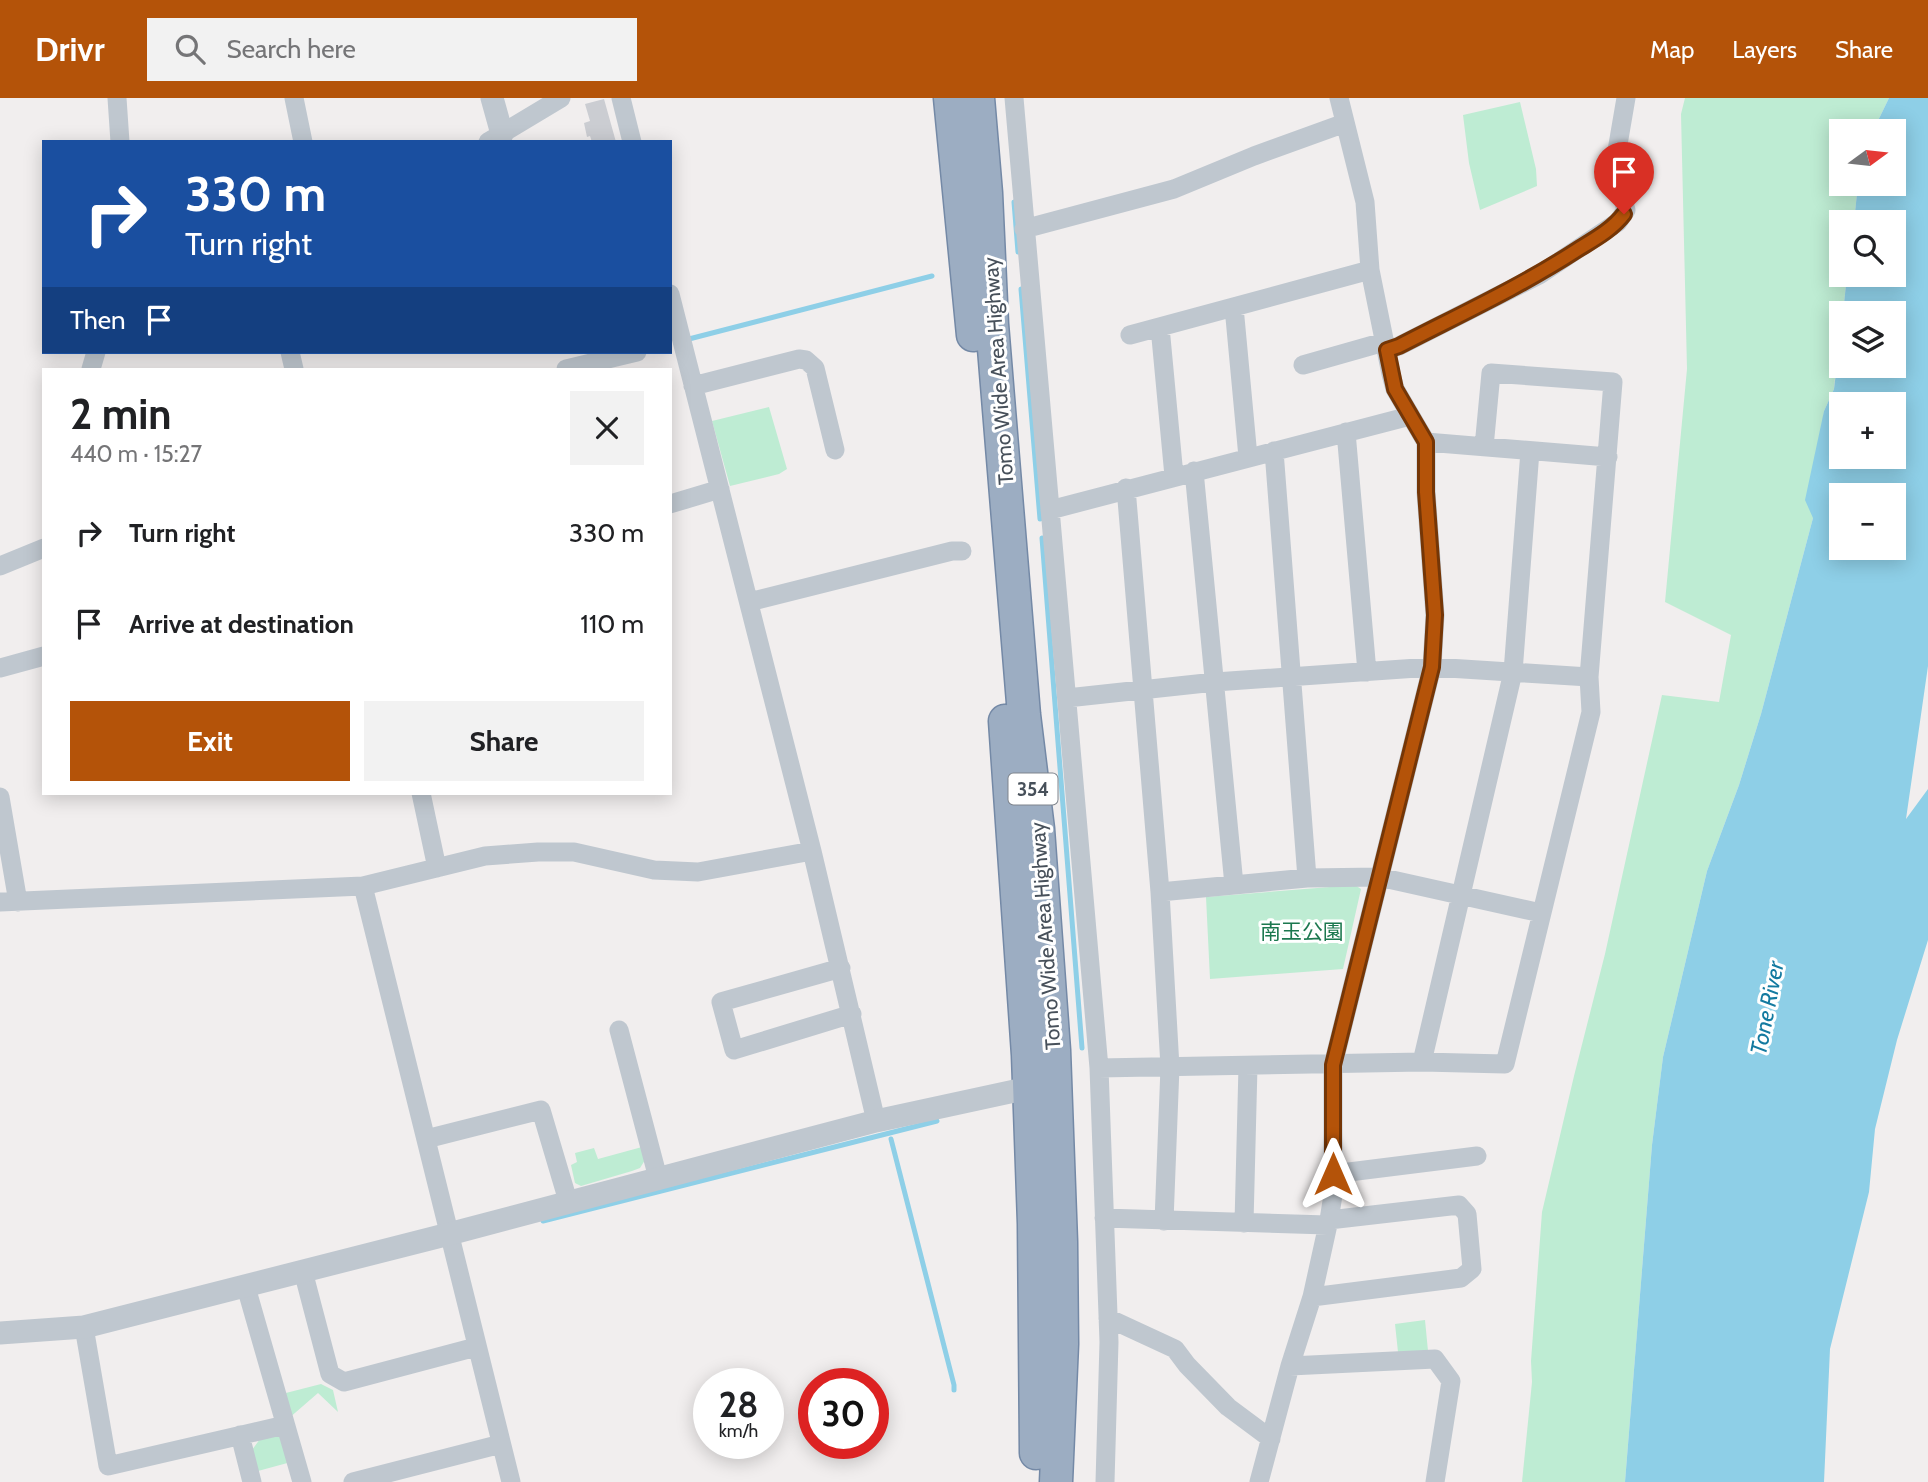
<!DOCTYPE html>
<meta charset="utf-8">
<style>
:root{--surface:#fff;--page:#f2f2f2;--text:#202124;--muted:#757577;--accent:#b45309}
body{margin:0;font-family:Cabin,"Noto Sans JP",sans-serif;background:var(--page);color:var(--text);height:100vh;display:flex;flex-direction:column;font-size:26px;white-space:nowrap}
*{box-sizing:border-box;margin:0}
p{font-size:23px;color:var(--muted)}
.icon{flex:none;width:38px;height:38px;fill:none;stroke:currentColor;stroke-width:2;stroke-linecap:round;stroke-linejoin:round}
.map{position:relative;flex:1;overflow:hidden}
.details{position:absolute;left:42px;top:270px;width:630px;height:427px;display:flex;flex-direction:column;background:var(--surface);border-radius:0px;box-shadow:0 4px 18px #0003}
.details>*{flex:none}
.top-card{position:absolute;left:42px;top:42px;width:630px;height:214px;border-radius:0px;box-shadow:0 4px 18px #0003;background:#1a4fa0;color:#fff;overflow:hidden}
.needle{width:46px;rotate:75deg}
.fabs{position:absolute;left:1829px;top:21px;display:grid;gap:14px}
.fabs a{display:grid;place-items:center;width:77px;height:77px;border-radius:0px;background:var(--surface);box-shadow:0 4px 18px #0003;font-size:35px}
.speed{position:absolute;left:693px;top:1270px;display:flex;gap:14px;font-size:35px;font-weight:700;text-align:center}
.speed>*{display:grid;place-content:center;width:91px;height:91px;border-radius:50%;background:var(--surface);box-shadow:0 4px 18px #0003;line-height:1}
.speed small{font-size:18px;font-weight:400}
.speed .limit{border:10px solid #d22;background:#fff;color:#111}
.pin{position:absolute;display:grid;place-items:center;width:60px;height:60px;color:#fff;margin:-72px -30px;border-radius:50% 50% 50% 0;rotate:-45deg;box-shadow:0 0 7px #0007}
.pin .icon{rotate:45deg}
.me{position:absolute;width:77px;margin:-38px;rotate:0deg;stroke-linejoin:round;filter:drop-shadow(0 0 5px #0008)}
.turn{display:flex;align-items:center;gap:24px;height:147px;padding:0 28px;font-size:32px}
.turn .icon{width:91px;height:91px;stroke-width:2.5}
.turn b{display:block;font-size:49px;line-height:60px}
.then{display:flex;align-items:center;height:66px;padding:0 28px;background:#0003;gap:14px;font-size:26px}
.round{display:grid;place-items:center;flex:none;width:74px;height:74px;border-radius:0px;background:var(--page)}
.head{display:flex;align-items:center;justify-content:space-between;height:119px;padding:0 28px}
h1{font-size:42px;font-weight:800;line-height:52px}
.action{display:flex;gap:14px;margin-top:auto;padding:14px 28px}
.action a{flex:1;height:80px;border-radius:0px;background:var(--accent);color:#fff;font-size:28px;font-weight:800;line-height:80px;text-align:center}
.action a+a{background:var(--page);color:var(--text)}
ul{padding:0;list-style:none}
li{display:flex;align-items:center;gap:21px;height:91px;padding:0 28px}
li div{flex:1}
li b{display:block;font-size:26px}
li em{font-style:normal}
header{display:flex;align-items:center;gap:42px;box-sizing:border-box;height:98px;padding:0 35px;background:var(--accent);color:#fff}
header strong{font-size:33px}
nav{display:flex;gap:38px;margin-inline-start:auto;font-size:24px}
.search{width:490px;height:63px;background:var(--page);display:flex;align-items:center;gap:18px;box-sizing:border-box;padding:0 24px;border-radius:0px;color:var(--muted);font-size:26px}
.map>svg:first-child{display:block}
.green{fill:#beecd3}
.water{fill:#8ecfe7;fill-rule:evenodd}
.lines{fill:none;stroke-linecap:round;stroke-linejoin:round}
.stream{stroke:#8ecfe7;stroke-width:5}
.building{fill:#cbcdd2}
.trunk-casing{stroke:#7489a6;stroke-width:35}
.minor{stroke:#bfc7cf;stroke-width:19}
.tertiary{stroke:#bfc7cf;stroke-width:23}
.trunk{stroke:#9cadc2;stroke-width:32}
.route-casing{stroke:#753606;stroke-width:18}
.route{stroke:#b45309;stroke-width:12}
.labels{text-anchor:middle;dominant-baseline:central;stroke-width:6;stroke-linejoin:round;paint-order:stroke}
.shield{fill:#fff;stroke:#7e848c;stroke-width:2}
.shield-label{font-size:19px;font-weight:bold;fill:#47505a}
.street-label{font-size:21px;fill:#47505a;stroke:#fff}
.park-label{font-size:21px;fill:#1c784f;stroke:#fff}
.water-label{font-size:23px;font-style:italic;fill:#147aa0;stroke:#fff}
</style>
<header>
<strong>Drivr</strong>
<div class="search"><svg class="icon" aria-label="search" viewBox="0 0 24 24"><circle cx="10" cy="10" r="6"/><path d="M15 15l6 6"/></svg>Search here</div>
<nav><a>Map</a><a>Layers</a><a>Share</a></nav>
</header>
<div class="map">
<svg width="1928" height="1384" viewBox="0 0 1928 1384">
<rect width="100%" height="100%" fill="#f1eeee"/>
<path class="green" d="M1685,0H1889L1873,33H1841V86H1858L1854,124H1841V177H1847L1843,215H1841L1834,291L1824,313L1813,420L1761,616L1739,687L1707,773L1663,959L1652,1047L1625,1384H1522L1532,1284L1531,1263L1542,1114L1574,978L1605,856L1662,597L1719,604L1731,537L1665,504L1687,271L1681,16Z
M1520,4L1536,71L1537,88L1480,112L1469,65L1463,17Z
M769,309L787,371L779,376L730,388L712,323Z
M1355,787L1361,791L1343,871L1210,881L1206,799Z
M642,1049L645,1062L640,1070L632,1073L581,1088L575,1085L571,1067L577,1064L575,1055L594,1050L598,1061Z
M1425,1222L1428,1253L1398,1254L1395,1226Z
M321,1286L333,1292L338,1314L318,1295L288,1321L282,1296Z
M278,1337L287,1345L291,1364L258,1373L252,1352L260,1341Z"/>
<path class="water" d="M1889,0H1928V568L1906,721L1928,691V842L1897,942L1875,1031L1869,1094L1830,1251L1824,1384H1625L1652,1047L1663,959L1707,773L1739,687L1761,616L1813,420L1805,402L1824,313L1834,291L1841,233V268H1894V215H1843L1847,177H1894V124H1854L1858,86H1894V33H1873ZM1841,306H1894V359H1841ZM1841,397H1894V450H1841Z"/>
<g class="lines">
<path class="stream" d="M1014,104L1018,154
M1021,191L1040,421
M689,241L932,178
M1042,440L1082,950
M891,1041L954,1287V1292
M543,1123L937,1023"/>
</g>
<path class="building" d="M604,1L616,44H592L590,38L587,39L584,25L590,23L585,6Z"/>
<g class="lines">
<defs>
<path id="trunk" d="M950,0L973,237
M978,0L986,95L992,226L1024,617L1038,731L1054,952L1061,1144L1062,1246L1056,1384
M1005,623L1028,957L1034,1126L1036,1355"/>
</defs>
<use href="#trunk" class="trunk-casing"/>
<path class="minor" d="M117,0L120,44
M294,0L303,44
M621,0L632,44
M1014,0L1099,970L1109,1244L1105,1384
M488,44L561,0
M1024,131L1174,91L1254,58L1345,25
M670,196L812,753L876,1023
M1234,209L1248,359
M1160,229L1174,378
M1130,237L1370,172
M1387,252L1399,248L1539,177L1618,124L1626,112L1614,70L1626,0
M290,254L294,271
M1303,267L1384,244
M91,271L96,254
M566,271L637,254
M693,288L799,261L806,262L815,270L835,352
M1346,334L1367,574
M1426,344L1608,359
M1274,353L1307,780
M1194,373L1234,787
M1126,390L1160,794L1170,969L1164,1123
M670,406L720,391
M1050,412L1410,318
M0,468L44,450
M749,504L952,453H962
M0,570L44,558
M1067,600L1215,584L1432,569L1589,579
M421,695L437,770
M0,699L18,804
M363,788L511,1384
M1160,794L1307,780L1379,779L1541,815
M0,804L363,788L485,758L538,754H574L654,772L698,774L812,753
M841,870L721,904L734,952L852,916
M619,932L658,1080
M1422,964L1513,574L1530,353
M1099,970L1422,964L1505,966L1591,614L1589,579L1613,284L1491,275L1484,349
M426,1041L541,1012L568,1103
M1333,1076L1477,1058
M1104,1120L1327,1127
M1244,1125L1248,968
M303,1173L330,1276L344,1284L476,1249
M246,1189L302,1384
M1312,1199L1461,1180L1472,1171L1467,1116L1459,1107L1329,1122
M1108,1220L1175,1251L1187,1267L1228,1309L1271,1341
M84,1229L108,1368L285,1327
M1290,1268L1435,1261L1451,1283L1435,1384
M240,1337L252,1384
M353,1384L501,1346
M1259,1384L1290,1268L1312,1199L1329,1122L1333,1097V967L1432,569L1435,517L1426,394V344L1395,291L1391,276L1370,172L1365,104L1339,0"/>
<path class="tertiary" d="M492,0L502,36
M0,1235L84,1229L449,1136L876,1023L1042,987"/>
<use href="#trunk" class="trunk"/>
</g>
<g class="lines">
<defs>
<path id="route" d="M1333,1076V967L1432,569L1435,517L1426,394V344L1395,291L1387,252L1399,248C1459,217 1520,189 1577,152C1593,142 1612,132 1624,116"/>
</defs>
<use href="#route" class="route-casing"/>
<use href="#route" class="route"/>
</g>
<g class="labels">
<rect class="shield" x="1008.5" y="675.5" width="49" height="31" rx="5"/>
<g class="shield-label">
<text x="1033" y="691">354</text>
</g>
<g class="street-label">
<text transform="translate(998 273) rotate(-94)">Tomo Wide Area Highway</text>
<text transform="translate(1045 838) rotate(-94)">Tomo Wide Area Highway</text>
</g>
<g class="park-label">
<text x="1302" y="833">南玉公園</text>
</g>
<g class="water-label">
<text transform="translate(1767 910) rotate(-79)">Tone River</text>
</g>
</g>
</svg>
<div class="fabs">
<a><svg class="needle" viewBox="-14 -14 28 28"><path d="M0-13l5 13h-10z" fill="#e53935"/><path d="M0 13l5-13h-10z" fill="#757577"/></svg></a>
<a><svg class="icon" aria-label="search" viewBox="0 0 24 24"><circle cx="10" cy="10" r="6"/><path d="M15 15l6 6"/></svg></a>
<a><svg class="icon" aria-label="layers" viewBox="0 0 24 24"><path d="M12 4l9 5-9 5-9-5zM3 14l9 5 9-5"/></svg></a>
<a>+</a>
<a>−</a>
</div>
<div class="speed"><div>28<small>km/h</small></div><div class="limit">30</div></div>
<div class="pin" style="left:1624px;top:116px;background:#d93025"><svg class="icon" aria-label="arrive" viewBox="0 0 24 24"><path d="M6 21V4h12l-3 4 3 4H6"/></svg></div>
<svg class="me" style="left:1333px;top:1076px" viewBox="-20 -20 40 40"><path d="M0-17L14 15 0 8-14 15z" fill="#b45309" stroke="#fff" stroke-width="4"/></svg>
<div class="top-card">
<div class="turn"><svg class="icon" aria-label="right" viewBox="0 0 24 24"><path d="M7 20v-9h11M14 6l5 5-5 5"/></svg><div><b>330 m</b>Turn right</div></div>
<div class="then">Then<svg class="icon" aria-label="arrive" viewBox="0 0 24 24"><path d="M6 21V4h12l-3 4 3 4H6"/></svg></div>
</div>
<section class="details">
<div class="head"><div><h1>2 min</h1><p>440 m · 15:27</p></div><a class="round"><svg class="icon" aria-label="close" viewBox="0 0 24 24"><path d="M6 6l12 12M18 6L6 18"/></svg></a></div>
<ul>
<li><svg class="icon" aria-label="right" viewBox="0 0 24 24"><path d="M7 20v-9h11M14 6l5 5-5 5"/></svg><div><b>Turn right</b></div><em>330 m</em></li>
<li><svg class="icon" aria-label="arrive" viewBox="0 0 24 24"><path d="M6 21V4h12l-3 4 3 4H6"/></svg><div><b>Arrive at destination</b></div><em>110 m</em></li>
</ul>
<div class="action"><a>Exit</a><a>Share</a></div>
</section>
</div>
